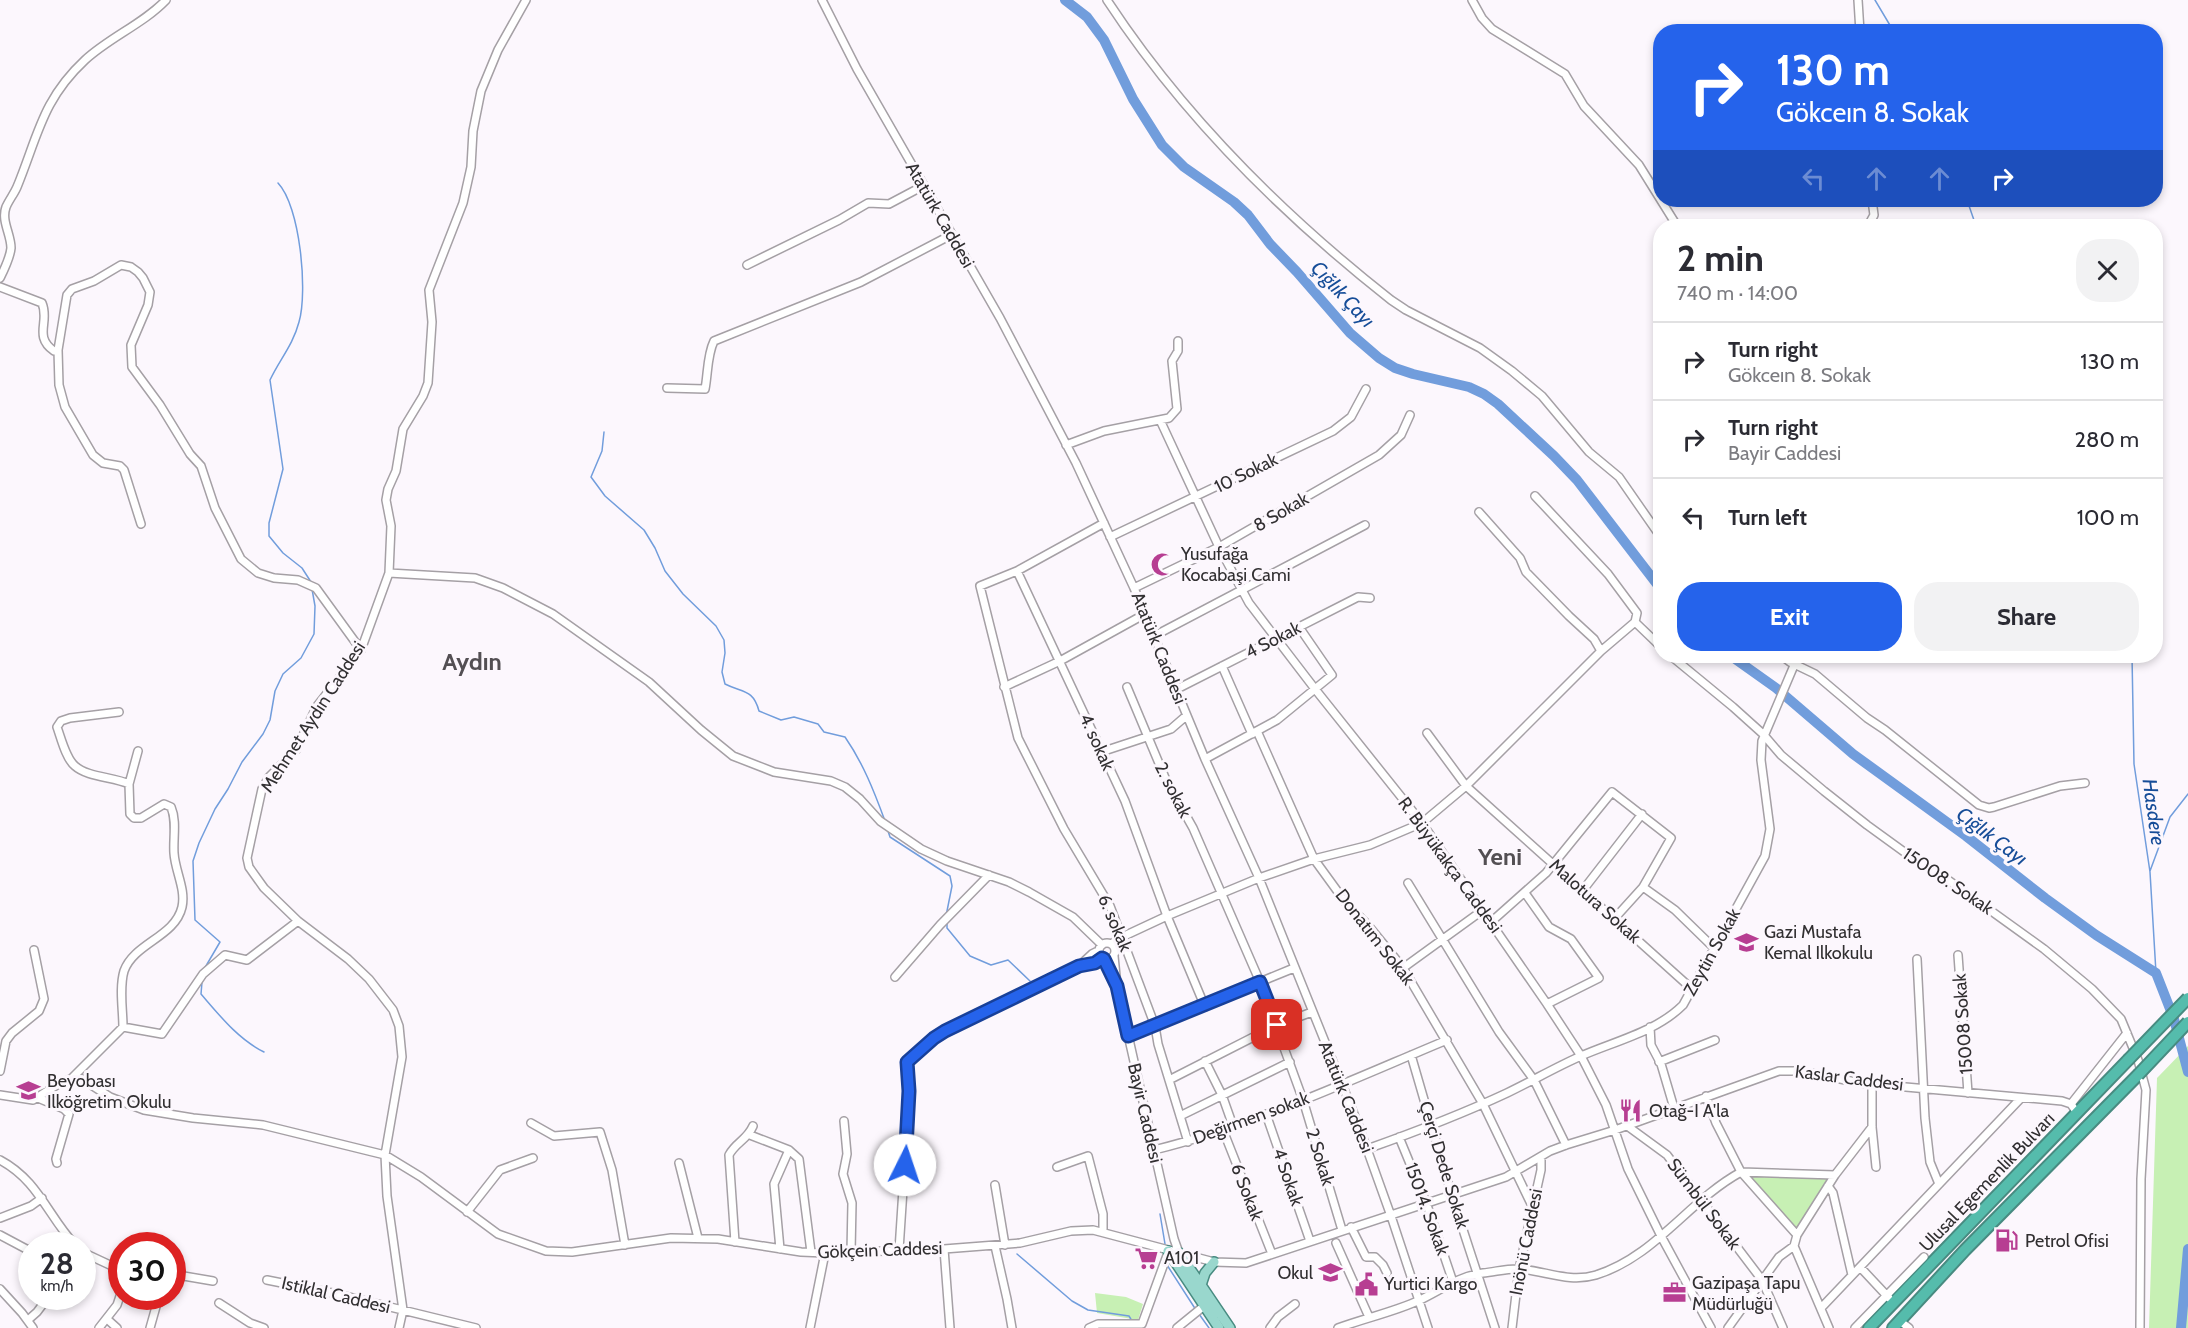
<!DOCTYPE html>
<meta charset="utf-8">
<style>
:root{--surface:#fff;--page:#f2f2f3;--text:#2b2b33;--muted:#7c7c81;--line:#e1e1e2;--accent:#2563eb}
body{margin:0;font-family:Cabin,sans-serif;background:var(--page);color:var(--text);height:100vh;display:flex;flex-direction:column;font-size:22px;white-space:nowrap}
*{box-sizing:border-box;margin:0}
p{font-size:20px;color:var(--muted)}
.icon{flex:none;width:33px;height:33px;fill:none;stroke:currentColor;stroke-width:2;stroke-linecap:round;stroke-linejoin:round}
.map{position:relative;flex:1;overflow:hidden}
.sheet{position:absolute;left:1653px;top:219px;width:510px;height:444px;display:flex;flex-direction:column;background:var(--surface);border-radius:24px;box-shadow:0 3px 9px #0003}
.sheet>*{flex:none}
.hud{position:absolute;left:1653px;top:24px;width:510px;height:183px;border-radius:24px;box-shadow:0 3px 9px #0003;background:#2563eb;color:#fff;overflow:hidden}
.speed{position:absolute;left:18px;top:1232px;display:flex;gap:12px;font-size:30px;font-weight:700;text-align:center}
.speed>*{display:grid;place-content:center;width:78px;height:78px;border-radius:50%;background:var(--surface);box-shadow:0 3px 9px #0003;line-height:1}
.speed small{font-size:15px;font-weight:400}
.speed .limit{border:9px solid #d22;background:#fff;color:#111}
.pin{position:absolute;display:grid;place-items:center;width:51px;height:51px;color:#fff;margin:-26px;border-radius:12px;box-shadow:0 3px 9px #0006}
.me{position:absolute;width:66px;margin:-33px;rotate:4deg;stroke-linejoin:round;filter:drop-shadow(0 0 4px #0008)}
.turn{display:flex;align-items:center;gap:21px;height:126px;padding:0 24px;font-size:27px}
.turn .icon{width:78px;height:78px;stroke-width:2.5}
.turn b{display:block;font-size:42px;line-height:51px}
.lanes{display:flex;align-items:center;height:57px;padding:0 24px;background:#0003;justify-content:center;gap:30px;direction:ltr}
.lanes .off{opacity:.35}
.round{display:grid;place-items:center;flex:none;width:63px;height:63px;border-radius:24px;background:var(--page)}
.overview{display:flex;align-items:center;justify-content:space-between;height:102px;padding:0 24px}
h1{font-size:36px;font-weight:800;line-height:45px}
.button{display:flex;gap:12px;margin-top:auto;padding:12px 24px}
.button a{flex:1;height:69px;border-radius:24px;background:var(--accent);color:#fff;font-size:24px;font-weight:800;line-height:69px;text-align:center}
.button a+a{background:var(--page);color:var(--text)}
ul{padding:0;list-style:none}
li{display:flex;align-items:center;gap:18px;height:78px;padding:0 24px;border-top:2px solid var(--line)}
li div{flex:1}
li b{display:block;font-size:22px}
li em{font-style:normal}
.map>svg:first-child{display:block}
.green{fill:#c7f0b4}
.lines{fill:none;stroke-linecap:round;stroke-linejoin:round}
.stream{stroke:#719ddc;stroke-width:1.5}
.river{stroke:#719ddc;stroke-width:10}
.minor-casing{stroke:#a5a0a5;stroke-width:10}
.major-casing{stroke:#488b81;stroke-width:12}
.highway-casing{stroke:#488b81;stroke-width:14}
.minor{stroke:#fff;stroke-width:7}
.major{stroke:#99d7cd;stroke-width:9}
.highway{stroke:#55bcac;stroke-width:10}
.highway-bridge-casing{stroke:#488b81;stroke-width:14;stroke-linecap:butt}
.highway-bridge{stroke:#55bcac;stroke-width:10}
.route-casing{stroke:#184099;stroke-width:15}
.route{stroke:#2563eb;stroke-width:10}
.labels{text-anchor:middle;dominant-baseline:central;stroke-width:6;stroke-linejoin:round;paint-order:stroke}
.street-label{font-size:18px;fill:#312f31;stroke:#fcf7fd}
.poi-label{font-size:18px;fill:#312f31;stroke:#fcf7fd;text-anchor:start}
.water-label{font-size:20px;font-style:italic;fill:#164d98;stroke:#fcf7fd}
.district-label{font-size:24px;font-weight:bold;fill:#534f53;stroke:#fcf7fd}
</style>
<div class="map">
<svg width="2188" height="1328" viewBox="0 0 2188 1328">
<rect width="100%" height="100%" fill="#fcf7fd"/>
<path class="green" d="M2188,1046V1328H2149L2157,1078Z
M1741,1172L1835,1175L1797,1235Z
M1095,1293L1126,1297L1143,1304L1138,1320L1097,1313Z"/>
<g class="lines">
<path class="stream" d="M1875,0L1894,32
M278,183C300,206 308,291 299,322C293,345 280,359 270,380L283,469L269,523V536L283,553L302,568L311,582
M1967,200L1976,226
M604,432L602,451L591,477L605,496L644,530L655,548L665,571L683,594L716,626L724,640L725,653L722,672L725,684C743,693 753,689 759,711L781,720L794,717L818,724L824,732L845,737C863,763 874,791 885,821
M2132,656L2134,764L2150,872L2156,973
M888,831L890,837L950,876L952,886L946,916
M2150,871L2170,817L2188,794
M947,923V928L970,956L991,965L1008,960L1030,981
M203,971L220,942L195,920L193,861L199,843L215,809L228,789L242,762L263,734L270,720L275,691L283,674L301,658L314,634L315,606L312,589
M202,982L201,994C220,1016 238,1039 264,1052
M1160,1214L1165,1244
M1017,1254L1072,1301L1088,1310L1129,1316L1132,1321
M1167,1265L1196,1310
M1199,1314L1209,1328"/>
<path class="river" d="M1065,0L1087,17L1104,40L1133,99L1162,145L1184,167L1234,202L1248,215L1270,244L1297,272L1350,333L1379,358L1395,368L1413,374L1469,387L1484,394L1498,404L1554,456L1577,480L1660,588
M1731,656L1776,688L1853,754L1966,836L2045,898L2096,935L2156,973L2174,1019L2188,1072
M2181,1328L2188,1249"/>
<defs>
<path id="minor" d="M822,0L857,69L1000,318L1076,463L1134,588L1205,759L1259,878L1358,1124L1391,1216L1428,1328
M1107,0C1183,116 1283,215 1391,300L1406,310L1480,348L1512,371L1542,396L1589,452L1619,477L1660,536
M1472,0L1482,18L1492,29L1565,74L1584,106L1639,165L1677,226
M1858,0L1860,32
M1868,226L1874,215L1872,200
M747,265L839,220L868,203L889,204L923,186
M0,278C5,268 10,258 11,248C11,234 1,221 6,207C9,200 14,194 17,187C38,136 42,100 85,60C110,37 143,24 166,0
M0,287L42,303C50,322 33,336 54,351L58,350L67,295L72,289L94,281L121,265L131,267L138,272L143,278L150,292L148,305L131,345L132,367L160,405L190,454L201,466L215,508L241,559L258,573L274,578L298,580L316,588L361,650
M58,350L59,385L65,407L93,455L103,463L120,466L124,470L141,524
M667,388L705,389C708,374 707,355 714,341L861,282L951,235
M1160,420L1219,547L1249,603L1315,689L1422,823L1547,1004L1581,1056L1606,1105L1628,1169L1661,1236L1711,1328
M1066,445L1104,431L1169,418L1177,409L1172,361L1178,351V341
M1535,496L1608,574L1637,613L1635,622
M1479,512L1520,558L1526,572L1569,616L1594,639L1601,651
M1104,523L1017,571L980,586L1018,738L1064,829L1110,906L1155,1026L1158,1044L1188,1142
M1110,537L1333,431L1351,417L1366,389
M1017,571L1125,801L1167,916L1205,1007
M389,573L475,578L503,588L553,614L649,682L701,730L733,756L774,772L831,781L845,787L860,799L880,821L921,849L947,861L1009,882L1029,892L1073,917L1102,945
M1134,588L1219,547L1379,455L1401,435L1410,415
M1635,622L1660,646
M1154,636L1365,525
M1671,656L1733,707L1763,734L1781,755L1824,791L1867,825L1918,862L1944,877L2044,949L2092,989L2121,1019L2138,1060L2146,1090L2141,1179L2140,1328
M1782,656L1790,662L1815,674L1867,718L1885,730L1979,805L1989,808L1994,807L2060,786L2085,783
M1222,666L1252,734
M1004,687L1060,661L1145,614
M1127,687L1166,780L1193,828L1260,982L1303,1100L1342,1230
M1177,689L1358,597L1370,598
M119,712L70,718L61,721L57,727C61,738 66,759 75,766C87,777 114,777 129,784
M1257,731L1314,859L1346,903L1367,924L1403,968L1483,1104L1533,1208
M1427,733L1466,786L1692,989
M1101,752L1171,729L1186,716
M1205,759L1277,720L1332,675L1299,627
M1408,883L1499,1032L1534,1080L1566,1145
M1643,887L1675,910L1714,948
M1583,890L1642,814
M1525,893L1549,927L1571,939L1599,978L1547,1004
M1491,922L1546,873L1612,792L1671,838L1643,887L1614,919
M1099 951a8 8 0 1 1 16 0a8 8 0 1 1-16 0Z
M1111,944L1122,937L1167,916L1259,878L1314,859L1370,845L1422,823L1466,786L1601,651L1635,622
M1958,955L1968,1093
M1114,956L1117,986L1174,1239L1179,1253
M1104,959L1116,984
M1917,959L1925,1118L1930,1162L1939,1184
M1079,966L1092,954L1098,951
M1403,968L1483,910
M895,977L940,925L989,875
M123,1027C123,1010 119,988 124,971C134,943 175,937 182,907C186,889 175,871 174,853C173,838 177,821 171,807L164,804L141,818H134L130,814L129,784L138,751
M1650,1027L1651,1045L1661,1064L1674,1108
M1128,1036L1294,968
M1411,1055L1452,1196L1495,1328
M1205,1061L1222,1095L1233,1126
M1659,1062L1715,1040
M0,1071L6,1041L12,1033L39,1011L44,999L34,950
M71,1079L123,1027L162,1034L203,974L225,955L247,960L298,921
M1169,1080L1277,1025L1312,1012
M1872,1084V1127L1876,1167
M0,1095L33,1100L60,1083L71,1079H82L110,1097L144,1110L193,1118L263,1125L385,1155L421,1177L498,1234L546,1251L572,1252L671,1238L718,1239L801,1252L825,1253L944,1249L1020,1243L1071,1231L1093,1230L1214,1262L1246,1263L1506,1177L1550,1151L1566,1145L1615,1130L1779,1071H1799L1861,1083L2062,1101L2071,1104L2077,1113
M38,1098L64,1109L69,1114L56,1159L57,1163
M2071,1104L2127,1033
M1266,1114L1310,1241
M1180,1116L1290,1062
M844,1121L847,1154L843,1174L852,1203L851,1252
M531,1123L554,1136L600,1132L612,1170L625,1245
M1626,1125L1667,1155L1762,1280L1783,1328
M1223,1130L1272,1254
M750,1135L789,1150L799,1159L811,1252
M1399,1137L1427,1205L1453,1282
M1367,1149C1415,1132 1462,1114 1507,1093C1532,1081 1556,1067 1581,1056C1615,1041 1656,1032 1683,1005L1765,856L1770,829L1761,760L1762,741L1798,656
M1154,1150C1255,1125 1351,1080 1447,1040
M0,1160C38,1180 48,1216 75,1245
M679,1163L698,1238
M1057,1167L1088,1156L1103,1214V1232
M1741,1172L1835,1175
M1741,1172L1797,1235
M995,1185L1005,1245
M1828,1186L1833,1193L1852,1275
M467,1212L500,1170L533,1158
M0,1218L31,1206L42,1198
M1351,1227L1366,1257H1375L1383,1265L1387,1273
M0,1235L30,1251L32,1248
M735,1242L729,1155C736,1142 747,1140 753,1126
M1336,1243L1369,1317
M995,1246L1007,1299L1012,1328
M1794,1246L1829,1328
M780,1249L774,1184L789,1150
M944,1249L950,1328
M899,1250L906,1144L909,1091L907,1062L934,1038L945,1031L1079,966L1095,963L1102,958
M82,1252L112,1266L122,1279
M1860,1267L1889,1298
M172,1274L213,1281
M267,1280L337,1294L476,1328
M0,1289L22,1313L33,1328
M219,1303L250,1323L264,1328
M1821,1308L2021,1098
M107,1319L117,1328
M28,1320L37,1312L49,1296
M1900,1321L1909,1328
M99,1328L117,1305L122,1290
M150,1328L159,1296
M399,1328L403,1310L387,1196L385,1155L402,1057L399,1026L393,1010L369,979L348,959L298,921L264,888L249,867L247,858L262,789L269,777L296,750L317,706L361,650L389,573L391,526L386,500L388,489L396,471L403,429L423,396L428,383L432,322L429,290L463,203L471,167L473,131L481,91L498,50L526,0
M810,1328L825,1253
M1089,1328L1098,1324H1142L1169,1250
M1177,1328L1204,1306
M1270,1328L1278,1317L1295,1304
M1338,1328C1365,1318 1394,1312 1420,1300C1441,1290 1459,1276 1483,1273C1495,1272 1508,1268 1520,1269C1546,1271 1569,1283 1596,1275C1656,1256 1688,1201 1741,1172L1716,1123L1706,1096
M1512,1328L1519,1269L1541,1170V1157
M1728,1328L1779,1257L1794,1246L1797,1235L1835,1175L1872,1127
M1855,1328L1924,1257"/>
<path id="major" d="M1168,1251L1219,1328
M1179,1253L1201,1285
M1214,1262L1205,1273L1201,1285L1230,1328"/>
<path id="highway" d="M1869,1328L2128,1060
M1893,1328L1965,1250L2138,1075"/>
</defs>
<use href="#minor" class="minor-casing"/>
<use href="#major" class="major-casing"/>
<use href="#highway" class="highway-casing"/>
<use href="#minor" class="minor"/>
<use href="#major" class="major"/>
<use href="#highway" class="highway"/>
<defs>
<path id="highway-bridge" d="M2128,1060L2188,998
M2138,1075L2188,1022"/>
</defs>
<use href="#highway-bridge" class="highway-bridge-casing"/>
<use href="#highway-bridge" class="highway-bridge"/>
</g>
<g class="lines">
<defs>
<path id="route" d="M905,1165L909,1091L907,1062L934,1038L945,1031L1079,966L1095,963L1102,958L1104,959L1117,986L1128,1036L1260,982L1277,1025"/>
</defs>
<use href="#route" class="route-casing"/>
<use href="#route" class="route"/>
</g>
<defs>
<symbol id="mosque-bare" viewBox="-9 -9 18 18"><path d="M3.5-4.9A6 6 0 1 0 3.5 4.9A5 5 0 1 1 3.5-4.9Z" fill="#b73e92" stroke="#fcf7fd" stroke-width="2.5" paint-order="stroke"/></symbol>
<symbol id="school-bare" viewBox="-9 -9 18 18"><path d="M0-5L7-2L0 1L-7-2ZM-4 1L0 2.5L4 1V4Q0 6-4 4Z" fill="#b73e92" stroke="#fcf7fd" stroke-width="2.5" paint-order="stroke"/></symbol>
<symbol id="restaurant-bare" viewBox="-9 -9 18 18"><path d="M-5-6h1v4h1v-4h1v4h1v-4h1v5L-1.5 .5V6h-2V.5L-5-1ZM5-6V6H3V1.5H1.5Q1.5-4 5-6Z" fill="#b73e92" stroke="#fcf7fd" stroke-width="2.5" paint-order="stroke"/></symbol>
<symbol id="fuel-bare" viewBox="-9 -9 18 18"><path d="M-5.5-6h7V0h2V4h1.3V-2.5L3-4.5l.8-.8L6-3V5H2.5V1h-1V6h-7ZM-4.2-4.7v3.2H.2V-4.7Z" fill="#b73e92" stroke="#fcf7fd" stroke-width="2.5" paint-order="stroke"/></symbol>
<symbol id="supermarket-bare" viewBox="-9 -9 18 18"><path d="M-6-5.5h2.5l.6 2H6L4.5 2H-2.5L-4.4-4H-6ZM-1.5 3.2a1.3 1.3 0 1 0 .1 0ZM3 3.2a1.3 1.3 0 1 0 .1 0Z" fill="#b73e92" stroke="#fcf7fd" stroke-width="2.5" paint-order="stroke"/></symbol>
<symbol id="civic-bare" viewBox="-9 -9 18 18"><path d="M-.6-6.5H3V-4.5H.6V-3L4-1V1h2V6H-6V1h2V-1L-.6-3ZM-1.2 2.5V6h2.4V2.5Z" fill="#b73e92" stroke="#fcf7fd" stroke-width="2.5" paint-order="stroke"/></symbol>
<symbol id="office-bare" viewBox="-9 -9 18 18"><path d="M-6-3h4V-5.5h4V-3h4V5H-6ZM-1-4.5V-3h2v-1.5ZM-6 0V1H6V0Z" fill="#b73e92" stroke="#fcf7fd" stroke-width="2.5" paint-order="stroke"/></symbol>
</defs>
<g fill-rule="evenodd">
<use href="#mosque-bare" x="1146" y="548" width="33" height="33"/>
<use href="#school-bare" x="1730" y="926" width="33" height="33"/>
<use href="#school-bare" x="12" y="1074" width="33" height="33"/>
<use href="#restaurant-bare" x="1614" y="1094" width="33" height="33"/>
<use href="#fuel-bare" x="1990" y="1224" width="33" height="33"/>
<use href="#supermarket-bare" x="1130" y="1242" width="33" height="33"/>
<use href="#school-bare" x="1314" y="1256" width="33" height="33"/>
<use href="#civic-bare" x="1350" y="1268" width="33" height="33"/>
<use href="#office-bare" x="1658" y="1276" width="33" height="33"/>
</g>
<g class="labels">
<g class="street-label">
<text transform="translate(940 215) rotate(60)">Atatürk Caddesi</text>
<text transform="translate(1246 473) rotate(-26)">10 Sokak</text>
<text transform="translate(1281 512) rotate(-30)">8 Sokak</text>
<text transform="translate(1273 640) rotate(-27)">4 Sokak</text>
<text transform="translate(1159 648) rotate(68)">Atatürk Caddesi</text>
<text transform="translate(313 717) rotate(-57)">Mehmet Aydın Caddesi</text>
<text transform="translate(1097 742) rotate(66)">4. sokak</text>
<text transform="translate(1173 790) rotate(63)">2. sokak</text>
<text transform="translate(1450 865) rotate(54)">R. Büyükakça Caddesi</text>
<text transform="translate(1948 881) rotate(34)">15008. Sokak</text>
<text transform="translate(1595 901) rotate(42)">Malotura Sokak</text>
<text transform="translate(1115 923) rotate(67)">6. sokak</text>
<text transform="translate(1375 937) rotate(52)">Donatım Sokak</text>
<text transform="translate(1712 952) rotate(-61)">Zeytin Sokak</text>
<text transform="translate(1963 1024) rotate(-94)">15008 Sokak</text>
<text transform="translate(1849 1078) rotate(7)">Kaslar Caddesi</text>
<text transform="translate(1346 1097) rotate(68)">Atatürk Caddesi</text>
<text transform="translate(1145 1113) rotate(77)">Bayir Caddesi</text>
<text transform="translate(1251 1118) rotate(-20)">Değirmen sokak</text>
<text transform="translate(1320 1157) rotate(73)">2 Sokak</text>
<text transform="translate(1444 1165) rotate(73)">Çerçi Dede Sokak</text>
<text transform="translate(1288 1177) rotate(71)">4 Sokak</text>
<text transform="translate(1987 1182) rotate(-46)">Ulusal Egemenlik Bulvarı</text>
<text transform="translate(1247 1192) rotate(69)">6 Sokak</text>
<text transform="translate(1704 1204) rotate(53)">Sümbül Sokak</text>
<text transform="translate(1427 1209) rotate(70)">15014. Sokak</text>
<text transform="translate(1526 1242) rotate(-79)">Inönü Caddesi</text>
<text transform="translate(880 1250) rotate(-2)">Gökçein Caddesi</text>
<text transform="translate(336 1295) rotate(13)">Istiklal Caddesi</text>
</g>
<g class="poi-label">
<text x="1181" y="554">Yusufağa<tspan x="1181" dy="21">Kocabaşi Cami</tspan></text>
<text x="1764" y="932">Gazi Mustafa<tspan x="1764" dy="21">Kemal Ilkokulu</tspan></text>
<text x="47" y="1081">Beyobası<tspan x="47" dy="21">Ilköğretim Okulu</tspan></text>
<text x="1649" y="1111">Otağ-I A'la</text>
<text x="2025" y="1241">Petrol Ofisi</text>
<text x="1164" y="1258">A101</text>
<text x="1313" y="1273" text-anchor="end">Okul</text>
<text x="1692" y="1283">Gazipaşa Tapu<tspan x="1692" dy="21">Müdürluğü</tspan></text>
<text x="1384" y="1284">Yurtici Kargo</text>
</g>
<g class="water-label">
<text transform="translate(1343 294) rotate(47)">Çığlık Çayı</text>
<text transform="translate(2154 812) rotate(82)">Hasdere</text>
<text transform="translate(1992 836) rotate(37)">Çığlık Çayı</text>
</g>
<g class="district-label">
<text x="472" y="661">Aydın</text>
<text x="1500" y="856">Yeni</text>
</g>
</g>
</svg>
<div class="speed"><div>28<small>km/h</small></div><div class="limit">30</div></div>
<div class="pin" style="left:1277px;top:1025px;background:#d93025"><svg class="icon" aria-label="arrive" viewBox="0 0 24 24"><path d="M6 21V4h12l-3 4 3 4H6"/></svg></div>
<svg class="me" style="left:905px;top:1165px" viewBox="-20 -20 40 40"><circle r="19" fill="#fff"/><path d="M0-13L10 11 0 6-10 11z" fill="#2563eb"/></svg>
<div class="hud">
<div class="turn"><svg class="icon" aria-label="right" viewBox="0 0 24 24"><path d="M7 20v-9h11M14 6l5 5-5 5"/></svg><div><b>130 m</b>Gökceın 8. Sokak</div></div>
<div class="lanes"><svg class="icon off" aria-label="left" viewBox="0 0 24 24"><path d="M17 20v-9H6M10 6l-5 5 5 5"/></svg><svg class="icon off" aria-label="ahead" viewBox="0 0 24 24"><path d="M12 20V5M6 11l6-6 6 6"/></svg><svg class="icon off" aria-label="ahead" viewBox="0 0 24 24"><path d="M12 20V5M6 11l6-6 6 6"/></svg><svg class="icon" aria-label="right" viewBox="0 0 24 24"><path d="M7 20v-9h11M14 6l5 5-5 5"/></svg></div>
</div>
<section class="sheet">
<div class="overview"><div><h1>2 min</h1><p>740 m · 14:00</p></div><a class="round"><svg class="icon" aria-label="close" viewBox="0 0 24 24"><path d="M6 6l12 12M18 6L6 18"/></svg></a></div>
<ul>
<li><svg class="icon" aria-label="right" viewBox="0 0 24 24"><path d="M7 20v-9h11M14 6l5 5-5 5"/></svg><div><b>Turn right</b><p>Gökceın 8. Sokak</p></div><em>130 m</em></li>
<li><svg class="icon" aria-label="right" viewBox="0 0 24 24"><path d="M7 20v-9h11M14 6l5 5-5 5"/></svg><div><b>Turn right</b><p>Bayir Caddesi</p></div><em>280 m</em></li>
<li><svg class="icon" aria-label="left" viewBox="0 0 24 24"><path d="M17 20v-9H6M10 6l-5 5 5 5"/></svg><div><b>Turn left</b></div><em>100 m</em></li>
</ul>
<div class="button"><a>Exit</a><a>Share</a></div>
</section>
</div>
